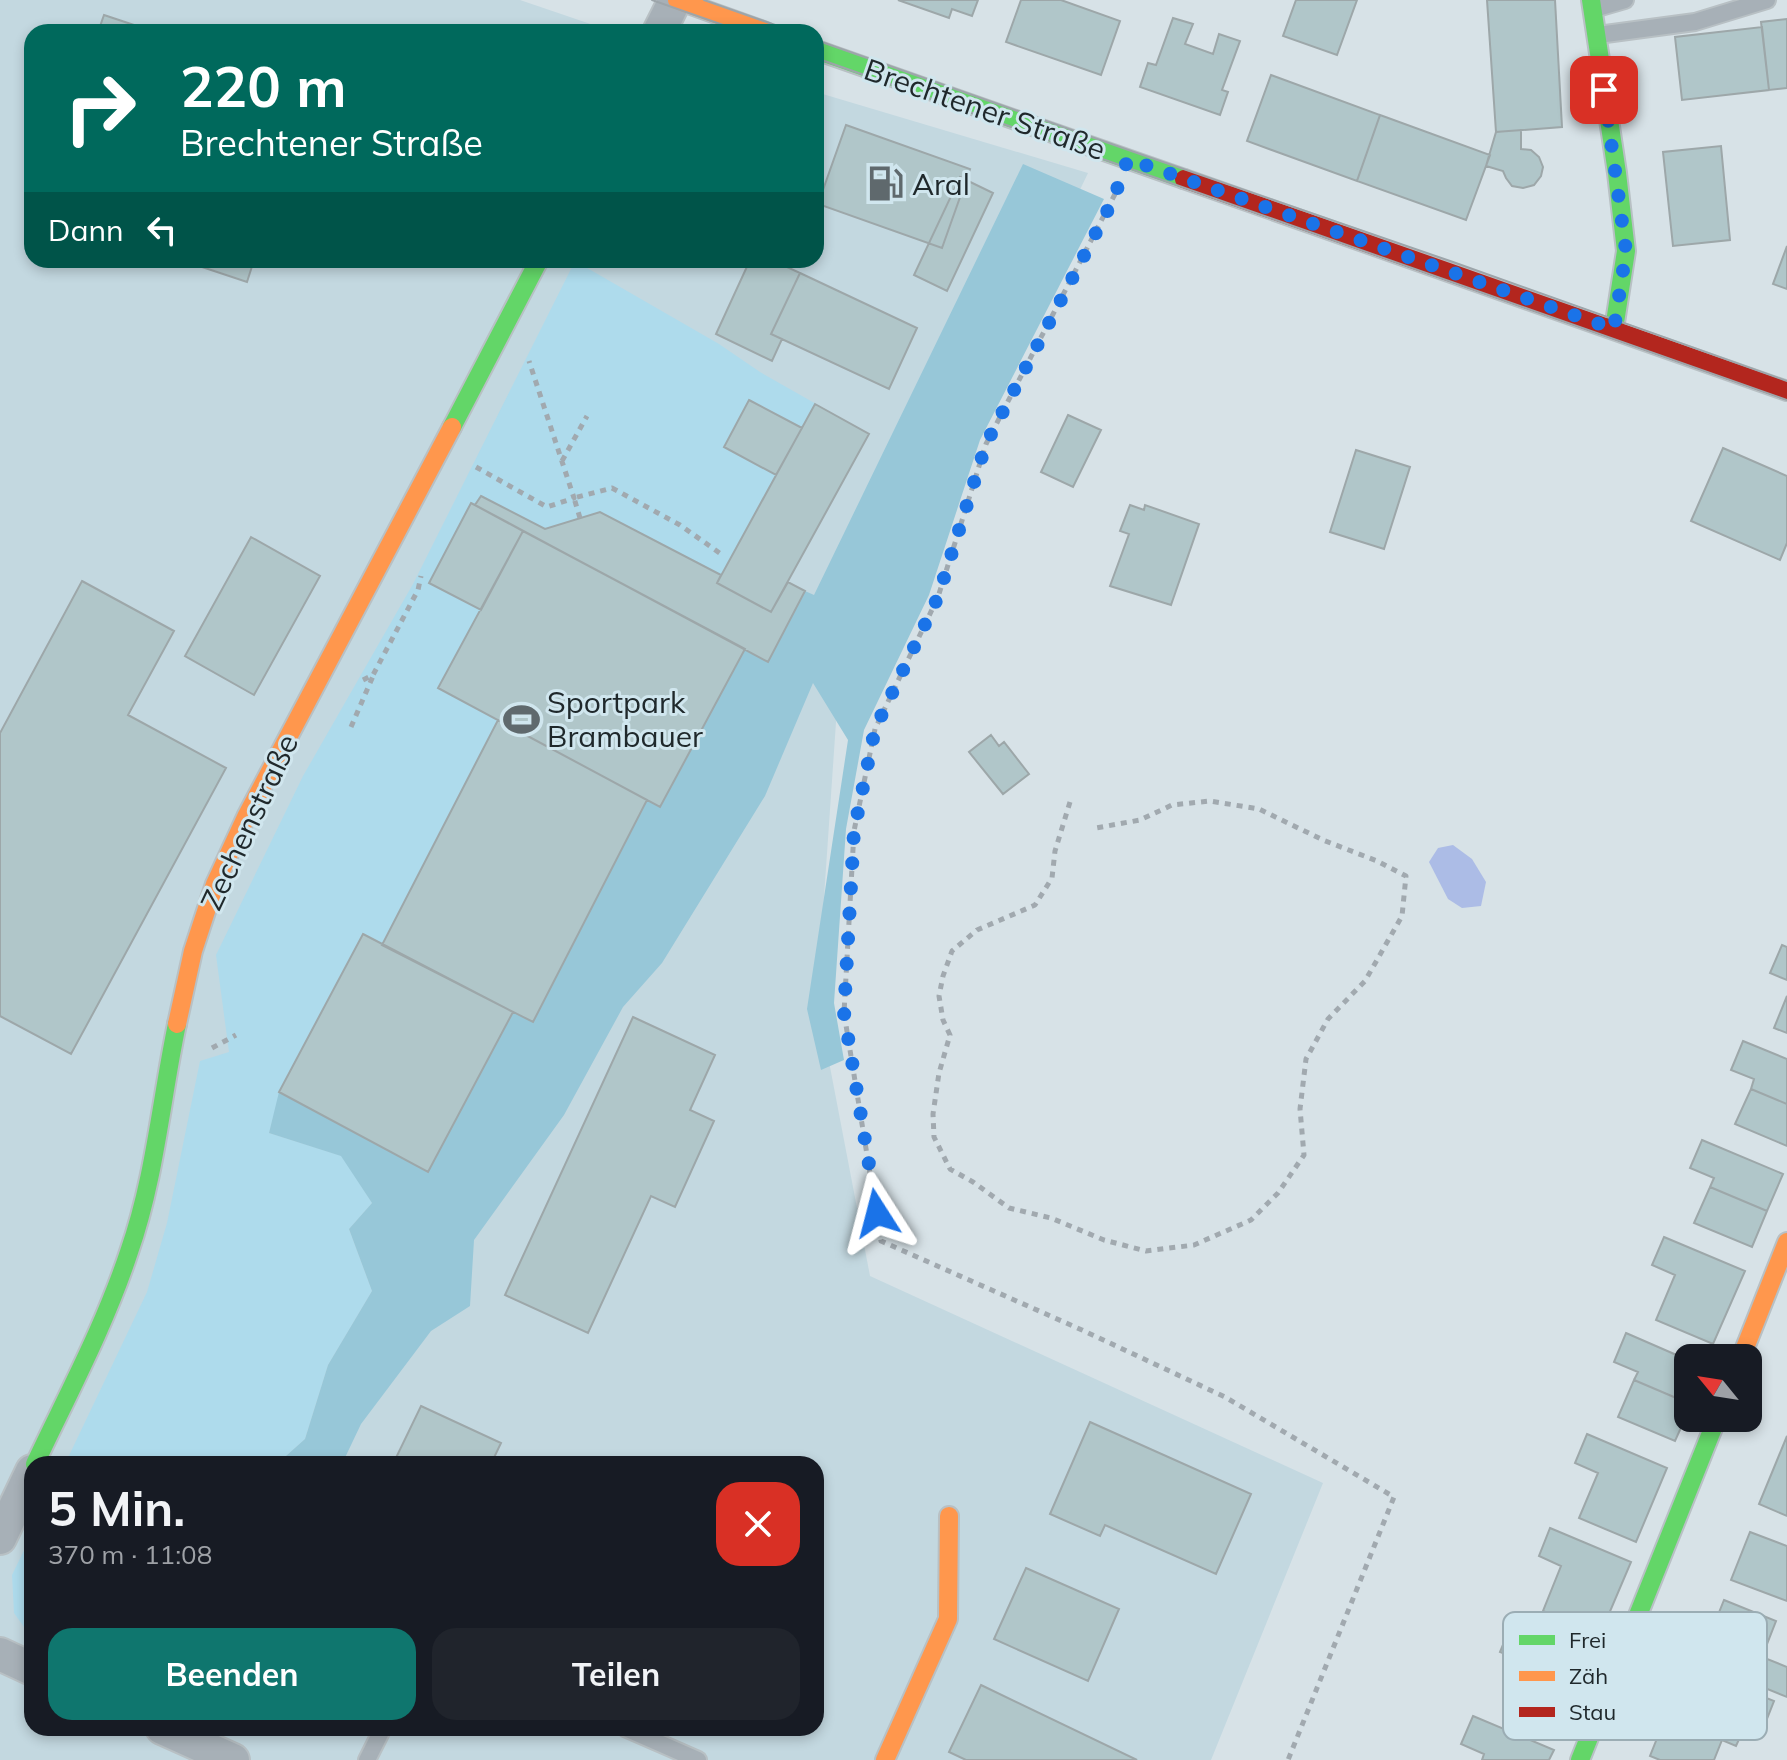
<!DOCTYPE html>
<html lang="de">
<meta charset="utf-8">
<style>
:root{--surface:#171b24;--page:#20242c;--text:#f1f3f6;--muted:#9ea1a6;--accent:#0f766e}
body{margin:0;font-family:Mulish,sans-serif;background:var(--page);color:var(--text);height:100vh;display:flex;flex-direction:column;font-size:30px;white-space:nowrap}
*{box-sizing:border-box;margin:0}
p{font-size:26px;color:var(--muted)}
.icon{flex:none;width:44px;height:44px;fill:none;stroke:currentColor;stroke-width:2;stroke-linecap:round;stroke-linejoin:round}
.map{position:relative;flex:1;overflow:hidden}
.sheet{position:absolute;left:24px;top:1456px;width:800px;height:280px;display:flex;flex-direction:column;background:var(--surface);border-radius:24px;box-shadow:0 4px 12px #0003}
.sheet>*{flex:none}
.hud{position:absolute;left:24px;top:24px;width:800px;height:244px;border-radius:24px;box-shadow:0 4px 12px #0003;background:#00695c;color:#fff;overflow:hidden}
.needle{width:52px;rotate:300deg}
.tools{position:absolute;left:1674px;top:1344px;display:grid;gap:16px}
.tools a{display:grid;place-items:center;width:88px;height:88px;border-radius:16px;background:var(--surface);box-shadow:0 4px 12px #0003;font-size:40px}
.pin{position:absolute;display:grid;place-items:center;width:68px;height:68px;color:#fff;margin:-34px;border-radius:16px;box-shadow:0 4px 12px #0006}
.me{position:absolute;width:88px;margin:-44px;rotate:351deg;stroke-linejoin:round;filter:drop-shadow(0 0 6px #0008)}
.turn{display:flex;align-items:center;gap:28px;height:168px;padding:0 24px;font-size:36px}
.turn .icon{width:104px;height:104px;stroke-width:2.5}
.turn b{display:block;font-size:56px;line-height:68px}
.then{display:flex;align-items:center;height:76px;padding:0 24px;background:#0003;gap:16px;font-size:30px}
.round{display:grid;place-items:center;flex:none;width:84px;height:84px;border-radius:24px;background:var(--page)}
.head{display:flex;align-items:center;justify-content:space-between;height:136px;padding:0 24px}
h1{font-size:48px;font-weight:700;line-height:60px}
.button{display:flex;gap:16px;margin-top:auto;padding:16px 24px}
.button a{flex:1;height:92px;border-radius:24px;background:var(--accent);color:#fff;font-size:32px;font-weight:700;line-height:92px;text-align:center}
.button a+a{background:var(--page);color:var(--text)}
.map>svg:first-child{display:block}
.built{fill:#c3d8e0;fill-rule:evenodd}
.green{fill:#aedbec}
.forest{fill:#97c7d8}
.water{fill:#acbce6}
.building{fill:#b0c6c9;stroke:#9da7a9;stroke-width:2}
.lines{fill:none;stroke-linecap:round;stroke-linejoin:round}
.lane-casing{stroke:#b8c0c4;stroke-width:20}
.street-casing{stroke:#b8c0c4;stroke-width:36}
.fast-casing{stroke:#b8c0c4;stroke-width:22}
.slow-casing{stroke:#b8c0c4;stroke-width:22}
.jam-casing{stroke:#b8c0c4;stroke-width:22}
.path{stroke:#a1a9af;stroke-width:5;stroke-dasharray:6 6;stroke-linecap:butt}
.lane{stroke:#a7b0b7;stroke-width:16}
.street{stroke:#a7b0b7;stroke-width:32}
.fast{stroke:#63d668;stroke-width:18}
.slow{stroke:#ff974d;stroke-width:18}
.jam{stroke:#b3261e;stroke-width:18}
.tram{stroke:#9da5aa;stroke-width:2}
.route{stroke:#1a73e8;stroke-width:14;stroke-dasharray:0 25.2}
.labels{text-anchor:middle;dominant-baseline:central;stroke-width:6;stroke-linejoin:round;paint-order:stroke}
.street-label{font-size:30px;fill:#1f282b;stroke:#d0e6ee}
.poi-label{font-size:30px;fill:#1f282b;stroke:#d0e6ee;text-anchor:start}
.key{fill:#d0e6ee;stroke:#9badb4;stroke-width:2}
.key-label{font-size:22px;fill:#1f282b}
</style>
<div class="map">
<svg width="1787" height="1760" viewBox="0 0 1787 1760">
<rect width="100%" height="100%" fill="#d7e2e7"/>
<path class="built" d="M0,0H520L614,32H32V260H816V92L1088,173L838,693L817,999L870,1276L1323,1483L1211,1760H0ZM32,1464H816V1728H32Z"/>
<path class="green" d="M575,261L719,344L760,372L869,434L788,582L805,591L768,662L745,649L647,801L533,1022L513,1012L428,1172L280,1093L269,1133L342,1156L372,1203L349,1229L372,1291L328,1365L305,1439L277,1464H65L147,1292L167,1223L200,1061L229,1052L216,955L303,776L413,584Z
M32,1534V1636L29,1634L14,1613L12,1575Z"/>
<path class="forest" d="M1023,164L1104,199L980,440L929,595L864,730L846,829L834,1003L844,1060L821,1070L807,1009L848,740L813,683L765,796L662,963L623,1007L564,1115L474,1240L470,1306L431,1331L361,1424L342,1464H277L305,1439L328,1365L372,1291L349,1229L372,1203L341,1156L269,1133L279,1092L428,1171L513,1012L533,1022L647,800L745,649L768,662L805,591L814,595Z"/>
<path class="water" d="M1453,845L1472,859L1486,882L1481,906L1462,908L1448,899L1429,862L1438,848Z"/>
<path class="building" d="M898,0H978L972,16L952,9L949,18Z
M1021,0H1061L1120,21L1101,75L1006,42Z
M1296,0H1357L1337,55L1283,36Z
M1487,0H1555L1562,127L1496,132Z
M104,15L155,32H98Z
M1173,18L1193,24L1185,44L1213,54L1219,34L1240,41L1222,90L1228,92L1220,115L1140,87L1148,63L1156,65Z
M1787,19V88L1769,90L1761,22Z
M1762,27L1769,90L1682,100L1675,37Z
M1271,75L1380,115L1357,181L1247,141Z
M1380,115L1490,155L1466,220L1357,181Z
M846,125L970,169L942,248L818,204Z
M1521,130V149L1531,150L1539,157L1543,167L1541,176L1534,185L1523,188L1512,186L1506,178L1503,171L1486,166L1496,132Z
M1721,146L1730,240L1673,246L1663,152Z
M960,177L993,193L947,291L914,275Z
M1787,246V289L1773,284Z
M181,260H254L247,282Z
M750,260H772L800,273L771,334L782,339L772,361L716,334Z
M800,273L917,328L889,389L771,334Z
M749,400L802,428L776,475L724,447Z
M815,404L869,434L771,612L717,583Z
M1068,415L1101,430L1073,487L1041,472Z
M1723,448L1787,476V543L1780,560L1691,521Z
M1356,450L1410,467L1384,549L1330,532Z
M481,496L545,529L600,512L721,575L717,583L771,612L788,582L805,591L768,662L475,505Z
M471,503L523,531L481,610L429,583Z
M1130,505L1144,510L1145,505L1199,524L1171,605L1110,586L1129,534L1120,531Z
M523,531L745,649L660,807L438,688Z
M251,537L320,576L254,695L185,656Z
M82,581L174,631L128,715L226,768L71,1054L0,1016V733Z
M498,720L647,800L533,1022L382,945Z
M991,735L999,746L1004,742L1029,774L1003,794L969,752Z
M363,934L513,1012L428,1172L279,1092Z
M1782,945L1787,947V980L1770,973Z
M1787,996V1033L1774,1028Z
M633,1017L715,1055L690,1110L714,1121L675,1207L651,1196L588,1333L505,1295Z
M1743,1041L1787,1059V1104L1751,1089L1754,1079L1731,1070Z
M1751,1089L1787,1104V1146L1735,1124Z
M1702,1140L1783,1174L1767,1211L1710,1187L1714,1178L1690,1168Z
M1710,1187L1767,1211L1752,1247L1694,1223Z
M1664,1237L1745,1271L1713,1344L1656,1320L1675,1275L1652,1265Z
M1626,1333L1688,1360V1403L1634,1380L1638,1372L1614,1362Z
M1634,1380L1688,1403V1412L1675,1441L1618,1417Z
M421,1406L501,1443L491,1464H393Z
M1090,1422L1251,1494L1216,1574L1105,1525L1100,1536L1050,1514Z
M1587,1434L1667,1468L1636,1542L1579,1518L1598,1473L1575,1463Z
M1787,1436V1516L1759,1504Z
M1550,1528L1631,1562L1600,1635L1543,1611L1561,1566L1539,1556Z
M1750,1532L1787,1546V1601L1731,1580Z
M1026,1568L1119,1609L1088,1681L994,1639Z
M1724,1600L1776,1621L1762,1657L1787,1667V1697L1745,1680L1749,1667L1704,1650Z
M1512,1623L1593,1657L1562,1731L1504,1707L1523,1661L1500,1652Z
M1702,1672L1774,1701L1763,1729L1745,1722L1741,1735L1670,1706L1682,1679L1697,1685Z
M981,1685L1137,1760H966L949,1752Z
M1670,1706L1741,1735L1736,1746L1722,1740L1714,1760H1660L1650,1756Z
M1473,1716L1554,1750L1549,1760H1482L1484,1754L1461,1744Z"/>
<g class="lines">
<defs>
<path id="lane" d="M1594,9L1625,0
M1598,35L1695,22L1767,0
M625,1728L698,1760
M367,1760L383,1728"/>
<path id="street" d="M659,32L675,0
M0,1538L32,1471
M0,1654L32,1669
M162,1728L233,1760"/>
<path id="fast" d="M1591,0L1617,173L1626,251L1614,329
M816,50L1184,179
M452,427L539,260
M35,1464C68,1394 105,1325 129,1252C155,1178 161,1100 177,1024
M1580,1760L1717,1418"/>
<path id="slow" d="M677,0L766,32
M177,1024L193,951L215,884L246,817L452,427
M1741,1358L1787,1242
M885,1760L948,1619L949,1516"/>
<path id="jam" d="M1184,179L1787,391"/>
</defs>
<use href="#lane" class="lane-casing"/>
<use href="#street" class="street-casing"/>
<use href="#fast" class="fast-casing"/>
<use href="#slow" class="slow-casing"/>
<use href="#jam" class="jam-casing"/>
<path class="path" d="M1115,194L986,444L938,597L875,729L854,831L844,1013L881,1241L1082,1330L1225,1397L1394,1497L1288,1760
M562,461L587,416
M476,467L547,507L574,498L529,361
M580,518L574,498L612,488L680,525L721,554
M363,680L373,675L418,590L421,576
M351,727L373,676
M1070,802L1055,851L1052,878L1035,905L977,930L952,951L943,976L939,996L943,1020L950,1035L939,1073L933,1114L934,1137L950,1169L973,1182L1009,1208L1051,1218L1104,1240L1146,1251L1194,1245L1251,1220L1278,1193L1304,1155L1300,1109L1306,1059L1328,1019L1365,981L1402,916L1406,876L1377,861L1323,840L1259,809L1210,801L1172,805L1140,820L1096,828
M212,1048L236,1035"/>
<use href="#lane" class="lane"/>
<use href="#street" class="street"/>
<use href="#fast" class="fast"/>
<use href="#slow" class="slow"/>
<use href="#jam" class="jam"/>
<path class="tram" d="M652,0L743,32
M704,0L795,32
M816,40L1137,153L1453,262L1787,381
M816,58L1787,400"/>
</g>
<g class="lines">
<path class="route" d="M877,1213L844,1013L854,831L875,729L938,597L986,444L1113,200L1128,159L1614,329L1626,251L1604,90"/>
</g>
<defs>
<symbol id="fuel-bare" viewBox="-9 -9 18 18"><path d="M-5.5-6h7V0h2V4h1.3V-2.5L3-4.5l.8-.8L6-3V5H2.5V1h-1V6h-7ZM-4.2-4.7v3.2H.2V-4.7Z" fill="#5f696d" stroke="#d0e6ee" stroke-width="2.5" paint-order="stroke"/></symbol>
<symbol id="stadium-bare" viewBox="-9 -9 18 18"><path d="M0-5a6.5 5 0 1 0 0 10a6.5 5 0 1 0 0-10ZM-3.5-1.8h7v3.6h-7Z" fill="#5f696d" stroke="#d0e6ee" stroke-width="2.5" paint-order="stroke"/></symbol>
</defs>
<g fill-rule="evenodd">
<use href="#fuel-bare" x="860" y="158" width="51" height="51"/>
<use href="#stadium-bare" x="496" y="694" width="51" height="51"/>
</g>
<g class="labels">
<g class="street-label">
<text transform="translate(985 109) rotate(19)">Brechtener Straße</text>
<text transform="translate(249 822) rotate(-65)">Zechenstraße</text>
</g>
<g class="poi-label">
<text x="912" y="184">Aral</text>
<text x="547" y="702">Sportpark<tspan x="547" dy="34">Brambauer</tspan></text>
</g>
</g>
<rect x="1503" y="1612" width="264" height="128" rx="12" class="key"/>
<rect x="1519" y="1635" width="36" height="10" fill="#63d668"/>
<rect x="1519" y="1671" width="36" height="10" fill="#ff974d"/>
<rect x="1519" y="1707" width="36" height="10" fill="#b3261e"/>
<g class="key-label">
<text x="1569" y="1648">Frei</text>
<text x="1569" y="1684">Zäh</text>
<text x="1569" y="1720">Stau</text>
</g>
</svg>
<div class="tools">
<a><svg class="needle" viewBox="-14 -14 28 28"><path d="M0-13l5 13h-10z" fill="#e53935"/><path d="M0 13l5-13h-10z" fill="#9ea1a6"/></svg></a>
</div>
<div class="pin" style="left:1604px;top:90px;background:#d93025"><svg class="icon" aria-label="arrive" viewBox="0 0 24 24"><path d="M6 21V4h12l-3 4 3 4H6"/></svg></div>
<svg class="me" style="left:877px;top:1213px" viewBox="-20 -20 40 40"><path d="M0-17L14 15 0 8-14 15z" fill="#1a73e8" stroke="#fff" stroke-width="4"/></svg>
<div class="hud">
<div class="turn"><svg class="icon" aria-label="right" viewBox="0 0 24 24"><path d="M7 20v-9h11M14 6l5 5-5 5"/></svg><div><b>220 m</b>Brechtener Straße</div></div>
<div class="then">Dann<svg class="icon" aria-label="left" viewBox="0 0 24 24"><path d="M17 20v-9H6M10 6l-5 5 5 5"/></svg></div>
</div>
<section class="sheet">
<div class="head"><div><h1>5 Min.</h1><p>370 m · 11:08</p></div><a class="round" style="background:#d93025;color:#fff"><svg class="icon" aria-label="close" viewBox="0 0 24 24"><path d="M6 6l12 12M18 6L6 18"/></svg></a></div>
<div class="button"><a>Beenden</a><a>Teilen</a></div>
</section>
</div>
